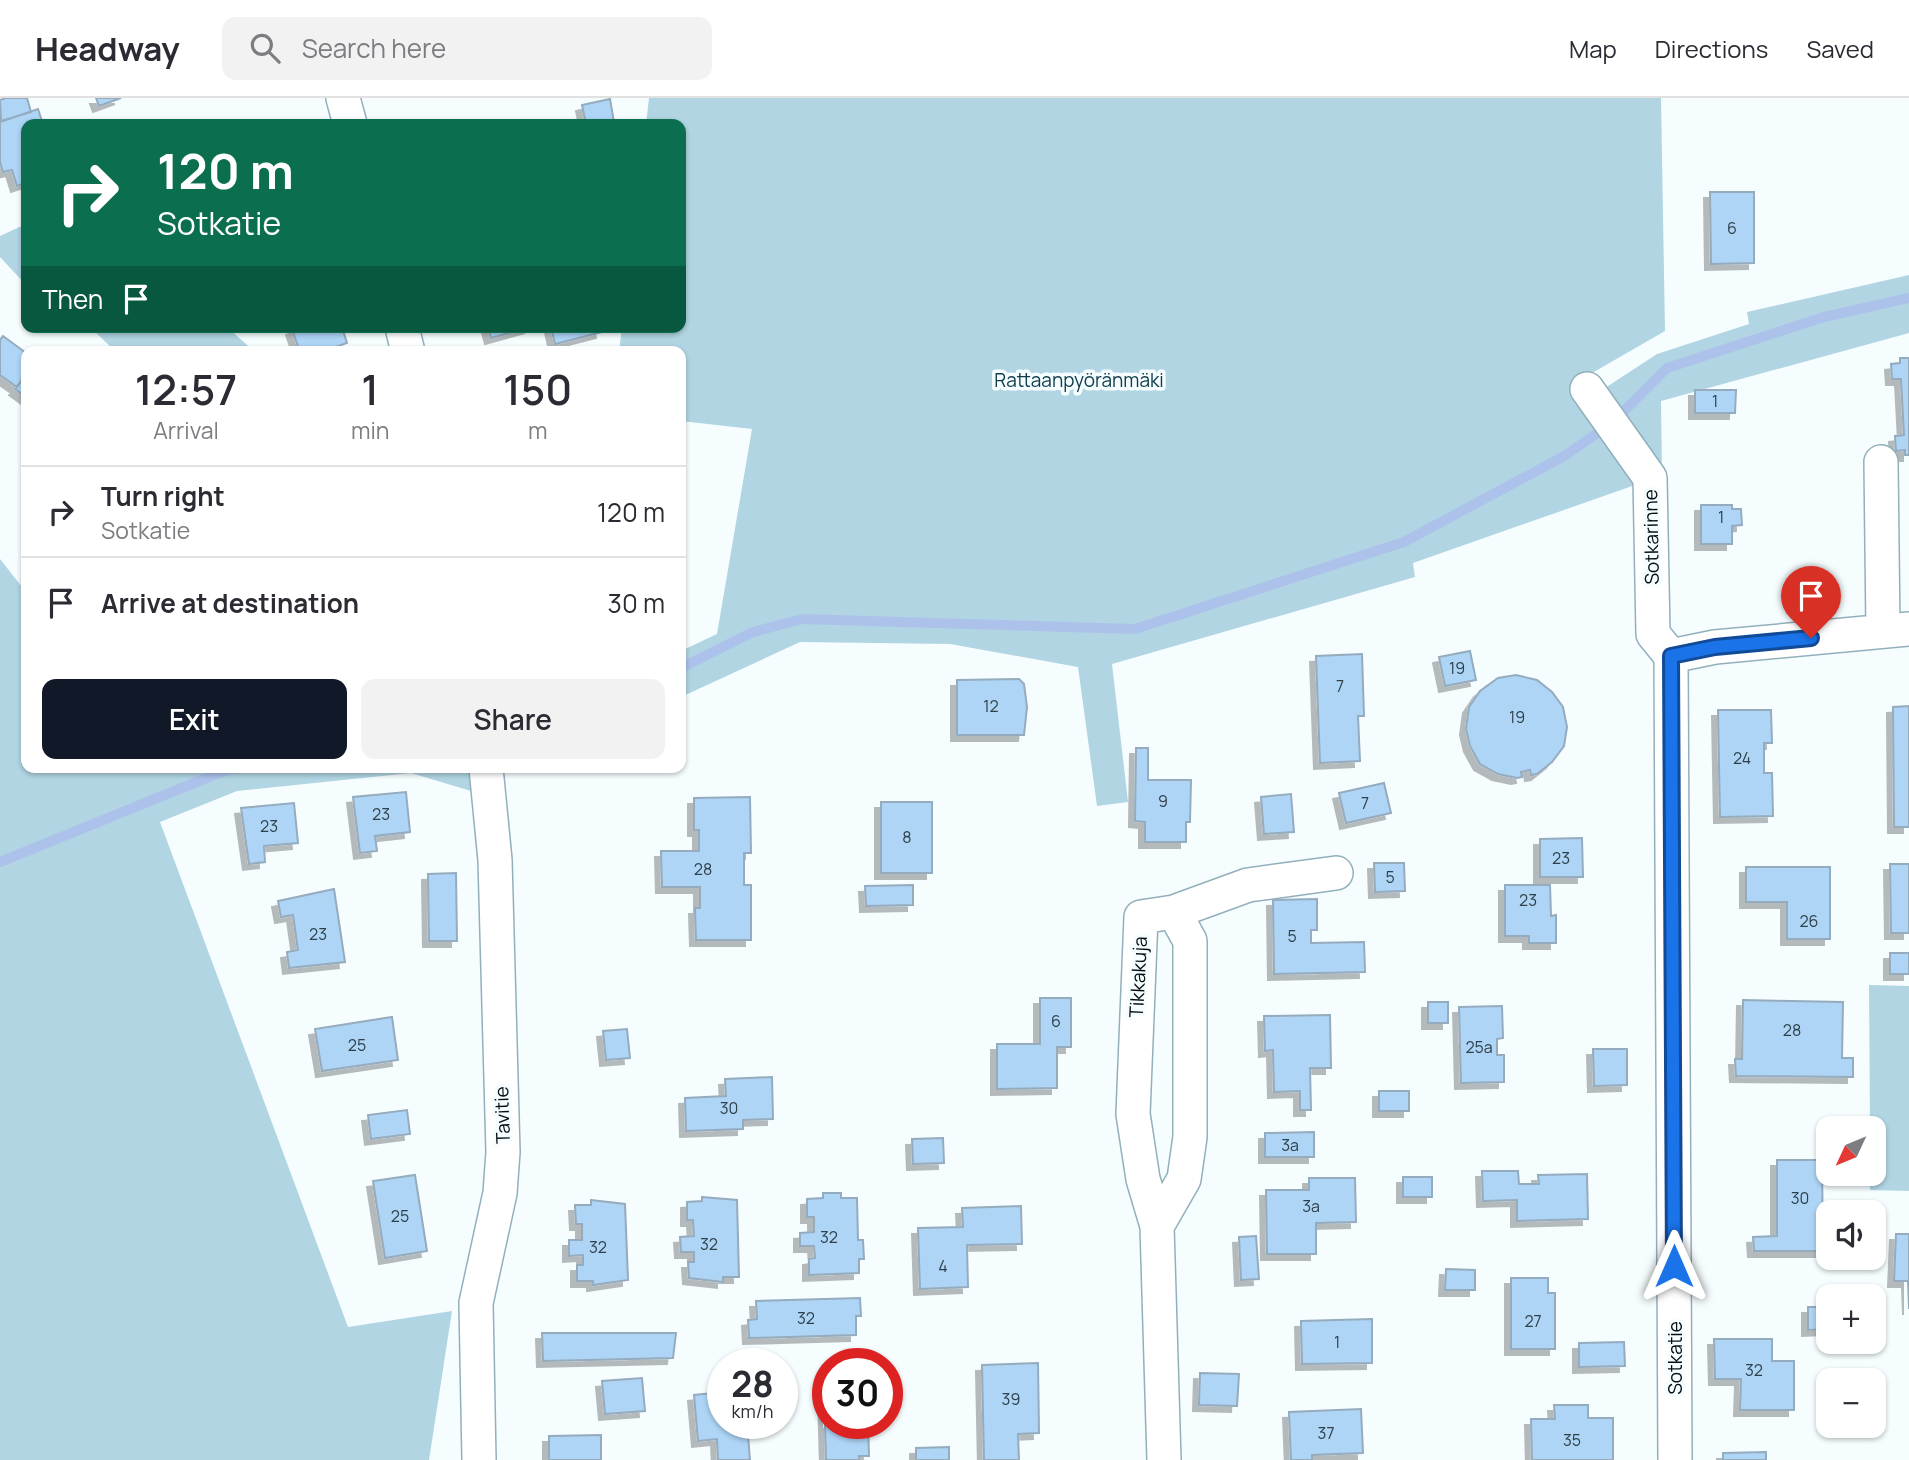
<!DOCTYPE html>
<meta charset="utf-8">
<style>
:root{--surface:#fff;--page:#f2f2f3;--text:#2b2b33;--muted:#7c7c81;--line:#e1e1e2;--accent:#111827}
body{margin:0;font-family:Manrope,sans-serif;background:var(--page);color:var(--text);height:100vh;display:flex;flex-direction:column;font-size:26px;white-space:nowrap}
*{box-sizing:border-box;margin:0}
p{font-size:23px;color:var(--muted)}
.icon{flex:none;width:38px;height:38px;fill:none;stroke:currentColor;stroke-width:2;stroke-linecap:round;stroke-linejoin:round}
.map{position:relative;flex:1;overflow:hidden}
.sheet{position:absolute;left:21px;top:248px;width:665px;height:427px;display:flex;flex-direction:column;background:var(--surface);border-radius:14px;box-shadow:0 2px 5px #0004}
.sheet>*{flex:none}
.hud{position:absolute;left:21px;top:21px;width:665px;height:214px;border-radius:14px;box-shadow:0 2px 5px #0004;background:#0b6e4f;color:#fff;overflow:hidden}
.needle{width:46px;rotate:226deg}
.controls{position:absolute;left:1816px;top:1018px;display:grid;gap:14px}
.controls a{display:grid;place-items:center;width:70px;height:70px;border-radius:14px;background:var(--surface);box-shadow:0 2px 5px #0004;font-size:35px}
.speed{position:absolute;left:707px;top:1250px;display:flex;gap:14px;font-size:35px;font-weight:700;text-align:center}
.speed>*{display:grid;place-content:center;width:91px;height:91px;border-radius:50%;background:var(--surface);box-shadow:0 2px 5px #0004;line-height:1}
.speed small{font-size:18px;font-weight:400}
.speed .limit{border:10px solid #d22;background:#fff;color:#111}
.pin{position:absolute;display:grid;place-items:center;width:60px;height:60px;color:#fff;margin:-72px -30px;border-radius:50% 50% 50% 0;rotate:-45deg;box-shadow:0 0 7px #0007}
.pin .icon{rotate:45deg}
.me{position:absolute;width:77px;margin:-38px;rotate:0deg;stroke-linejoin:round;filter:drop-shadow(0 0 5px #0008)}
.turn{display:flex;align-items:center;gap:24px;height:147px;padding:0 21px;font-size:32px}
.turn .icon{width:91px;height:91px;stroke-width:2.5}
.turn b{display:block;font-size:49px;line-height:60px}
.then{display:flex;align-items:center;height:66px;padding:0 21px;background:#0003;gap:14px;font-size:26px}
.eta{display:flex;justify-content:space-evenly;align-items:center;height:119px;text-align:center}
.eta b{font-size:42px;font-weight:600;line-height:49px}
.cta{display:flex;gap:14px;margin-top:auto;padding:14px 21px}
.cta a{flex:1;height:80px;border-radius:14px;background:var(--accent);color:#fff;font-size:28px;font-weight:600;line-height:80px;text-align:center}
.cta a+a{background:var(--page);color:var(--text)}
ul{padding:0;list-style:none}
li{display:flex;align-items:center;gap:21px;height:91px;padding:0 21px;border-top:2px solid var(--line)}
li div{flex:1}
li b{display:block;font-size:26px}
li em{font-style:normal}
header{display:flex;align-items:center;gap:42px;box-sizing:border-box;height:98px;padding:0 35px;background:var(--surface);border-bottom:2px solid var(--line)}
header strong{font-size:33px}
nav{display:flex;gap:38px;margin-inline-start:auto;font-size:24px}
.search{width:490px;height:63px;background:var(--page);display:flex;align-items:center;gap:18px;box-sizing:border-box;padding:0 24px;border-radius:14px;color:var(--muted);font-size:26px}
.map>svg:first-child{display:block}
.green{fill:#b1d5e3}
.lines{fill:none;stroke-linecap:round;stroke-linejoin:round}
.stream{stroke:#adc2eb;stroke-width:10}
.building{fill:#aed5f6;stroke:#95abbe;stroke-width:2;filter:url(#shadow)}
.minor-casing{stroke:#92b0bc;stroke-width:36}
.minor{stroke:#fff;stroke-width:33}
.route-casing{stroke:#114b97;stroke-width:18}
.route{stroke:#1a73e8;stroke-width:12}
.labels{text-anchor:middle;dominant-baseline:central;stroke-width:7;stroke-linejoin:round;paint-order:stroke}
.number-label{font-size:16px;fill:#2e404b}
.park-label{font-size:19px;fill:#0d3c4b;stroke:#f6fdff}
.street-label{font-size:19px;fill:#040e12;stroke:#f6fdff}
</style>
<header>
<strong>Headway</strong>
<div class="search"><svg class="icon" aria-label="search" viewBox="0 0 24 24"><circle cx="10" cy="10" r="6"/><path d="M15 15l6 6"/></svg>Search here</div>
<nav><a>Map</a><a>Directions</a><a>Saved</a></nav>
</header>
<div class="map">
<svg width="1909" height="1362" viewBox="0 0 1909 1362">
<defs>
<filter id="shadow"><feDropShadow dx="-6" dy="6" stdDeviation="0" flood-color="#0004"/></filter>
</defs>
<rect width="100%" height="100%" fill="#f6fdff"/>
<path class="green" d="M649,0H1661L1665,233L1573,286L1638,386L1413,465L1415,479L1112,566L1128,704L1097,708L1078,569L950,546L800,544L681,599V553L717,536L752,331L681,323V254H619L622,229H681V26H646Z
M26,126V187L0,159V138Z
M1909,177V235L1661,303L1662,374L1602,292L1657,256L1749,226L1747,214Z
M90,229H227L255,254H116Z
M0,461L26,494V670H469L471,693L411,675L237,693L160,724L348,1229L452,1213L429,1362H0Z
M1869,887L1909,888V1093L1870,1092V1076H1874V1031H1870Z"/>
<g class="lines">
<path class="stream" d="M681,570L753,534L802,521L1135,531L1404,444L1566,357L1613,324L1667,270L1824,219L1909,200
M0,764L226,672L240,670"/>
</g>
<path class="building" d="M6,0H27L31,14L1,23L0,2Z
M96,0H121L99,8Z
M610,1L614,24L586,26L582,7Z
M38,11L43,26L51,23L52,26H26V85L17,88L12,72L3,74L0,64V24Z
M1710,94H1754V165L1711,166Z
M297,229H342L347,245L322,254H300L292,231Z
M488,229H531L491,240Z
M551,229H601L602,234L555,246Z
M3,238L26,255V276L17,289L0,277V242Z
M1900,260H1909V357H1905V352L1896,353L1895,338L1904,337L1901,281H1892L1891,266L1900,265Z
M26,276V299L15,291Z
M1695,292H1736L1735,315H1695Z
M1701,407H1732V411H1741L1742,427L1732,428V446H1701Z
M1470,553L1476,582L1445,588L1439,559Z
M1362,556L1364,618H1358L1360,663L1320,665L1316,558Z
M1516,577L1537,582L1552,594L1563,609L1567,629L1564,648L1552,664L1537,676L1531,677L1530,672L1521,674L1522,679L1517,680L1498,676L1480,666L1470,648L1466,631L1469,609L1480,593L1498,580Z
M1019,581L1024,586L1027,609L1024,637H957V582Z
M1909,608V729H1894L1893,609Z
M1718,612H1771L1772,645H1764V675H1772L1773,718L1720,719Z
M1136,650H1148V682H1191L1190,724H1186V744H1145V724L1135,723Z
M1384,685L1391,715L1346,725L1339,695Z
M406,694L410,734L375,738L377,753L360,755L353,699Z
M1291,696L1294,734L1264,736L1261,699Z
M750,699L751,755H744V787H751V842H696L695,810H700V789H662L661,753H699V732H694V700Z
M881,704H932V775H881Z
M294,705L298,745L264,748L265,764L249,766L241,710Z
M1582,740L1583,779H1540V741Z
M1374,765H1404L1405,793L1375,794Z
M1890,766H1909V835H1891Z
M1746,769H1830V841H1787V804H1746Z
M456,775L457,843H429L428,776Z
M913,787V807L866,808L865,788Z
M1505,787H1550L1551,818L1556,817V845H1529V838H1505Z
M334,791L345,864L289,870L287,854L298,852L293,817L281,819L278,803Z
M1317,801V832H1311V845L1364,844L1365,874L1274,876L1273,802Z
M1890,855H1909V876H1890Z
M1040,900H1071V949H1057V990L997,991V946H1040Z
M1743,902L1843,904L1842,960H1853V979L1736,978L1735,961H1742Z
M1428,904H1448V925H1428Z
M1502,908L1503,940L1497,941V957H1504V984L1461,985L1459,909Z
M1330,917L1331,970H1310L1311,1012H1300V993L1274,994L1273,952L1265,953L1264,918Z
M392,919L398,962L322,973L315,931Z
M627,931L630,960L606,962L603,933Z
M1593,951H1627V987L1594,988Z
M772,979L773,1021L743,1022V1031L686,1033L685,1000L726,998L725,981Z
M1379,993H1409V1013H1379Z
M407,1012L410,1036L371,1041L368,1017Z
M1314,1034V1059H1265V1035Z
M943,1040L944,1065L913,1066L912,1041Z
M1777,1062H1822L1823,1153H1754L1753,1139L1777,1138Z
M1482,1073H1518L1519,1086H1539L1538,1077L1587,1076L1588,1121L1517,1123V1102L1483,1103Z
M415,1077L427,1153L385,1160L373,1083Z
M1403,1079H1432V1099H1403Z
M1309,1080H1355L1356,1124L1316,1125V1156H1267L1266,1092H1309Z
M823,1095H841V1100H857L858,1142H863L864,1161H859V1175L809,1177V1161L815,1160L814,1148H800V1135L814,1134V1119H807V1101L823,1100Z
M702,1099L737,1102L739,1179H723V1184L689,1180L688,1164H694V1154H681L680,1139L694,1138L693,1122H687V1104L702,1103Z
M591,1102L625,1106L628,1182L593,1187V1183H577V1167H583V1157L569,1158V1142H582V1126H576L575,1107H591Z
M1021,1108L1022,1146L967,1147L968,1189L920,1191L918,1130L963,1129L962,1110Z
M1896,1136H1909V1211L1908,1183H1894Z
M1256,1138L1259,1181L1241,1182L1239,1139Z
M1446,1171L1475,1172V1192H1445Z
M1511,1180H1548V1195H1555V1251H1511Z
M860,1200L861,1218H856V1237L749,1240L748,1222L757,1221L756,1203Z
M1808,1209H1829V1231L1808,1232Z
M1372,1221V1265L1302,1266L1301,1223Z
M542,1235H676L673,1260L543,1263Z
M1714,1241H1772V1263H1794V1312H1740L1741,1281H1715Z
M1624,1244L1625,1268L1579,1269V1245Z
M1038,1265L1039,1335L1018,1336L1019,1362H984L982,1267Z
M1200,1275L1239,1276L1237,1308L1199,1307Z
M642,1280L645,1313L605,1316L602,1283Z
M824,1291H828V1325H868L869,1358H859V1362H826Z
M723,1294V1325H747L750,1362H718L717,1341L698,1343L694,1297Z
M1554,1307H1588V1320H1613V1362H1532L1531,1321H1555Z
M1361,1311L1363,1355L1312,1357V1362H1291L1289,1314Z
M601,1337V1362H549V1338Z
M949,1349V1362H916V1350Z
M1766,1354V1362H1723V1355Z"/>
<g class="lines">
<defs>
<path id="minor" d="M343,0L350,26
M402,229L408,254
M1587,291L1650,380L1653,536L1671,558
M1881,364L1883,533
M1174,814L1248,787L1336,775
M1157,1128L1184,1081L1190,1039V843L1174,814L1141,819L1133,1016L1143,1081L1157,1128L1164,1362
M479,1362L476,1205L500,1095L503,1054L495,762L486,670
M1675,1362L1671,558L1715,549L1909,531"/>
</defs>
<use href="#minor" class="minor-casing"/>
<use href="#minor" class="minor"/>
</g>
<g class="lines">
<defs>
<path id="route" d="M1674,1168L1671,558L1715,549L1811,540"/>
</defs>
<use href="#route" class="route-casing"/>
<use href="#route" class="route"/>
</g>
<g class="labels">
<g class="number-label">
<text x="1732" y="130">6</text>
<text x="1715" y="303">1</text>
<text x="1721" y="419">1</text>
<text x="1457" y="570">19</text>
<text x="1340" y="588">7</text>
<text x="991" y="608">12</text>
<text x="1517" y="619">19</text>
<text x="1742" y="660">24</text>
<text x="1163" y="703">9</text>
<text x="1365" y="705">7</text>
<text x="381" y="716">23</text>
<text x="269" y="728">23</text>
<text x="907" y="739">8</text>
<text x="1561" y="760">23</text>
<text x="703" y="771">28</text>
<text x="1390" y="779">5</text>
<text x="1528" y="802">23</text>
<text x="1809" y="823">26</text>
<text x="318" y="836">23</text>
<text x="1292" y="838">5</text>
<text x="1056" y="923">6</text>
<text x="1792" y="932">28</text>
<text x="357" y="947">25</text>
<text x="1479" y="949">25a</text>
<text x="729" y="1010">30</text>
<text x="1290" y="1047">3a</text>
<text x="1800" y="1100">30</text>
<text x="1311" y="1108">3a</text>
<text x="400" y="1118">25</text>
<text x="829" y="1139">32</text>
<text x="709" y="1146">32</text>
<text x="598" y="1149">32</text>
<text x="943" y="1168">4</text>
<text x="806" y="1220">32</text>
<text x="1533" y="1223">27</text>
<text x="1337" y="1244">1</text>
<text x="1754" y="1272">32</text>
<text x="1011" y="1301">39</text>
<text x="1326" y="1335">37</text>
<text x="1572" y="1342">35</text>
</g>
<g class="park-label">
<text x="1079" y="282">Rattaanpyöränmäki</text>
</g>
<g class="street-label">
<text transform="translate(1651 439) rotate(-91)">Sotkarinne</text>
<text transform="translate(1138 879) rotate(-87)">Tikkakuja</text>
<text transform="translate(502 1017) rotate(-92)">Tavitie</text>
<text transform="translate(1675 1260) rotate(-90)">Sotkatie</text>
</g>
</g>
</svg>
<div class="controls">
<a><svg class="needle" viewBox="-14 -14 28 28"><path d="M0-13l5 13h-10z" fill="#e53935"/><path d="M0 13l5-13h-10z" fill="#7c7c81"/></svg></a>
<a><svg class="icon" aria-label="sound" viewBox="0 0 24 24"><path d="M4 9h4l5-4v14l-5-4H4zM17 9q2 3 0 6"/></svg></a>
<a>+</a>
<a>−</a>
</div>
<div class="speed"><div>28<small>km/h</small></div><div class="limit">30</div></div>
<div class="pin" style="left:1811px;top:540px;background:#d93025"><svg class="icon" aria-label="arrive" viewBox="0 0 24 24"><path d="M6 21V4h12l-3 4 3 4H6"/></svg></div>
<svg class="me" style="left:1674px;top:1168px" viewBox="-20 -20 40 40"><path d="M0-17L14 15 0 8-14 15z" fill="#1a73e8" stroke="#fff" stroke-width="4"/></svg>
<div class="hud">
<div class="turn"><svg class="icon" aria-label="right" viewBox="0 0 24 24"><path d="M7 20v-9h11M14 6l5 5-5 5"/></svg><div><b>120 m</b>Sotkatie</div></div>
<div class="then">Then<svg class="icon" aria-label="arrive" viewBox="0 0 24 24"><path d="M6 21V4h12l-3 4 3 4H6"/></svg></div>
</div>
<section class="sheet">
<div class="eta">
<div><b>12:57</b><p>Arrival</p></div>
<div><b>1</b><p>min</p></div>
<div><b>150</b><p>m</p></div>
</div>
<ul>
<li><svg class="icon" aria-label="right" viewBox="0 0 24 24"><path d="M7 20v-9h11M14 6l5 5-5 5"/></svg><div><b>Turn right</b><p>Sotkatie</p></div><em>120 m</em></li>
<li><svg class="icon" aria-label="arrive" viewBox="0 0 24 24"><path d="M6 21V4h12l-3 4 3 4H6"/></svg><div><b>Arrive at destination</b></div><em>30 m</em></li>
</ul>
<div class="cta"><a>Exit</a><a>Share</a></div>
</section>
</div>
